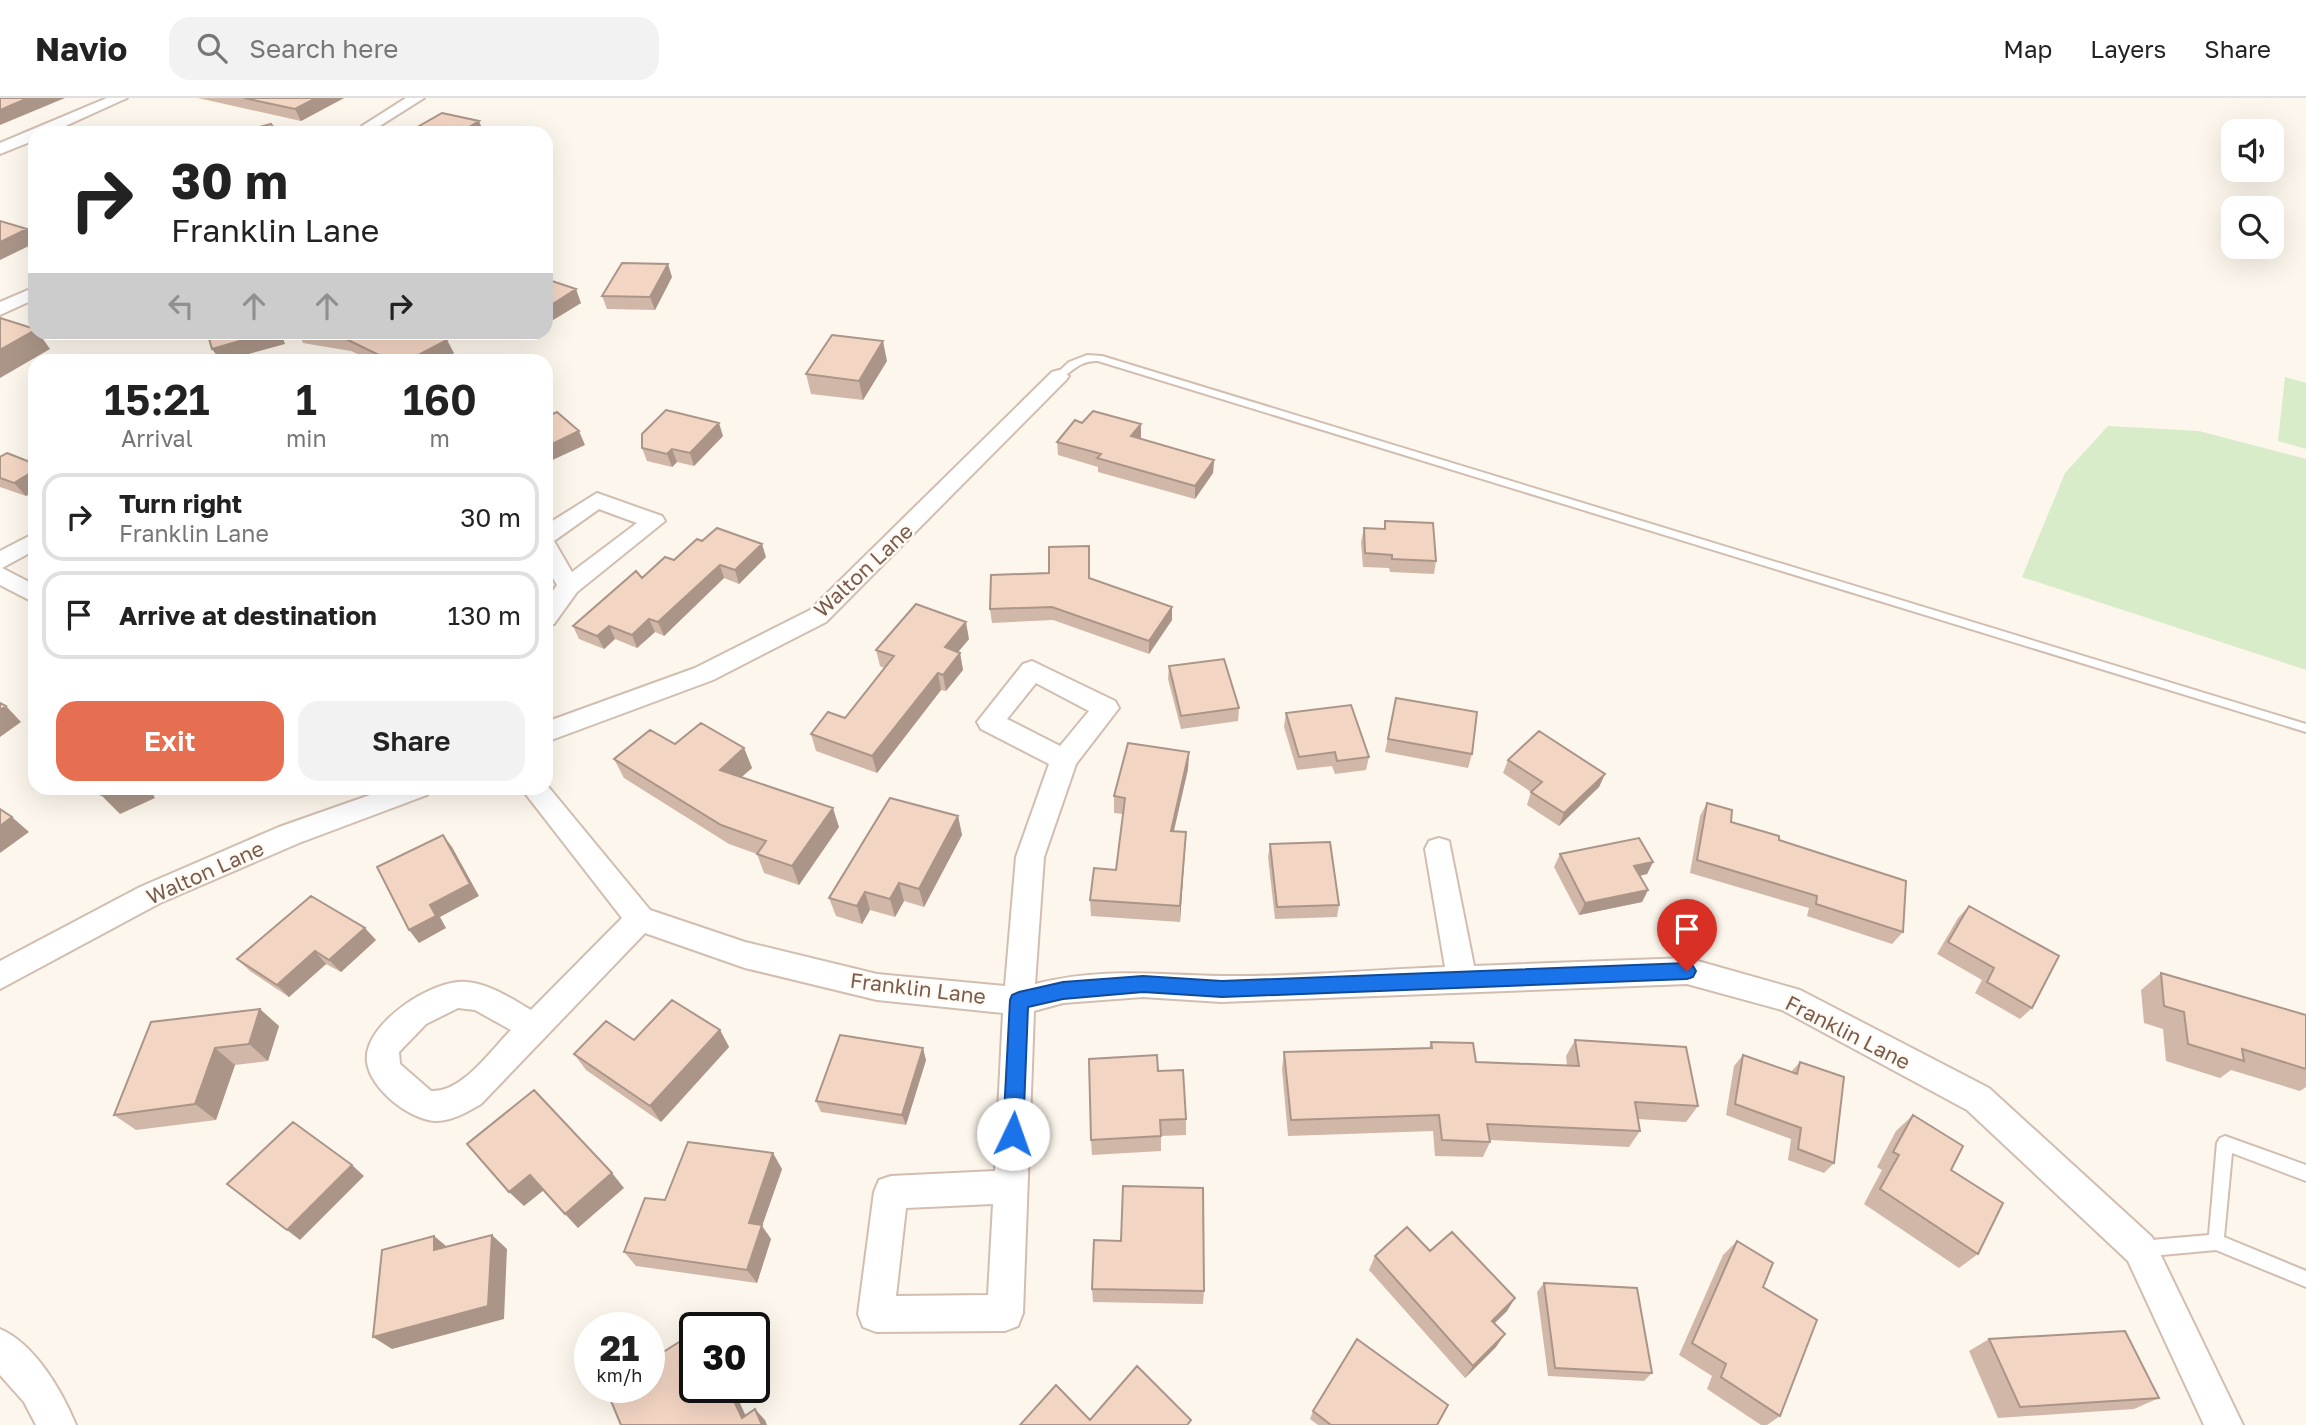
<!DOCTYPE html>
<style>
:root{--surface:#fff;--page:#f2f2f2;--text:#222;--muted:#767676;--line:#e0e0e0;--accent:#e76f51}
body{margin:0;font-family:"Golos Text",sans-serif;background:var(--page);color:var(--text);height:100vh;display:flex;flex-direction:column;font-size:26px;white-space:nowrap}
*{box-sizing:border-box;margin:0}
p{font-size:23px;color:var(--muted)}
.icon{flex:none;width:38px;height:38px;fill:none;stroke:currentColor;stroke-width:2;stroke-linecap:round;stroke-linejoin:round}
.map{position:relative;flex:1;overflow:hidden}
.sheet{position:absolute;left:28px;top:256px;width:525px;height:441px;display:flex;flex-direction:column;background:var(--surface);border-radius:21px;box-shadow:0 7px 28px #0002}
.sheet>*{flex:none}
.banner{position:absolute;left:28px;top:28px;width:525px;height:214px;border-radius:21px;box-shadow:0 7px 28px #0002;background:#fff;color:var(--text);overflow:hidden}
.fabs{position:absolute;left:2221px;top:21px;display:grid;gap:14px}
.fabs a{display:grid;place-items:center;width:63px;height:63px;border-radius:14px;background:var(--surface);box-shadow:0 7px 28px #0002;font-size:35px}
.speed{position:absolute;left:574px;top:1214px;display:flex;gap:14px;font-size:35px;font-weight:700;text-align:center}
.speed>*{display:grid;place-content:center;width:91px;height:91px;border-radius:50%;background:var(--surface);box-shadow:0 7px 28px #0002;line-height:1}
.speed small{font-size:18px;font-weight:400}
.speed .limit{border:4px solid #111;border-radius:10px;background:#fff;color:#111}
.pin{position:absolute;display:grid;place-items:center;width:60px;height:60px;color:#fff;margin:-72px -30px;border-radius:50% 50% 50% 0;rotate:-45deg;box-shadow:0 0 7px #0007}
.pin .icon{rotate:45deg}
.me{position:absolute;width:77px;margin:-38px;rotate:3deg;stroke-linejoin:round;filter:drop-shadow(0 0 5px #0008)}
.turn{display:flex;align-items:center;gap:24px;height:147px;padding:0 28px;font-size:32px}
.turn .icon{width:91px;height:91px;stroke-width:2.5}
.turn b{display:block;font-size:49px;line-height:60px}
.lanes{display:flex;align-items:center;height:66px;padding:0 28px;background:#0003;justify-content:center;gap:35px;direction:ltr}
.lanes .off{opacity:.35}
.eta{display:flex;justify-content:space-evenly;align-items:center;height:119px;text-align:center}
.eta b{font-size:42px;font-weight:600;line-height:49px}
.action{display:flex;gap:14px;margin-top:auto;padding:14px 28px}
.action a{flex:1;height:80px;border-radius:21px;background:var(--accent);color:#fff;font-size:28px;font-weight:600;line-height:80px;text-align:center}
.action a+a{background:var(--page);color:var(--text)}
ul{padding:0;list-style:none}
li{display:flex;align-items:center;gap:21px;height:88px;margin:0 14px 10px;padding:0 14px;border:4px solid var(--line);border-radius:21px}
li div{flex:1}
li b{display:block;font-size:26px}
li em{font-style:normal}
header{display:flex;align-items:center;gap:42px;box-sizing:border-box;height:98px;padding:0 35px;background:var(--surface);border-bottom:2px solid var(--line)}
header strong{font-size:33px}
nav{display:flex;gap:38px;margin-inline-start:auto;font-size:24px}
.search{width:490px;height:63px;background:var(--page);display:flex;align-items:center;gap:18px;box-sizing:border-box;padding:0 24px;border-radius:21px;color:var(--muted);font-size:26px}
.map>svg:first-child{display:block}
.green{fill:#d8ecc9}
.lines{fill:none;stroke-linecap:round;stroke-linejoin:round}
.service-casing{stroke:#d1beb0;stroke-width:4}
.minor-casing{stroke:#d1beb0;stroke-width:4}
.service{fill:#fff;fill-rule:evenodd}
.minor{fill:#fff;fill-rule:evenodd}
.wall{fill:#d1b7a8}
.shaded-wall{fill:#aa9588}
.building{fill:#f3d5c3;stroke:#aa9588;stroke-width:2}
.route{fill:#1a73e8;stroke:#114b97;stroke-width:2}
.labels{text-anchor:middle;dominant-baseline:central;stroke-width:5;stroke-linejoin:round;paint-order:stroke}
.street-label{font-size:21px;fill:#7a5c4d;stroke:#fffaf3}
</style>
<header>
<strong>Navio</strong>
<div class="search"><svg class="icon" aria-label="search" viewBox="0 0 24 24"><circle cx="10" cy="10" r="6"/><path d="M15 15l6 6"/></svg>Search here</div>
<nav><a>Map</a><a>Layers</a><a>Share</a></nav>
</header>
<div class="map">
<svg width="2306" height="1327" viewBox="0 0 2306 1327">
<rect width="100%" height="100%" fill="#fdf6ec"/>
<path class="green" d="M2285,279L2306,285V351L2278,343Z
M2108,328L2199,333L2306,361V572L2022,479L2065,375Z"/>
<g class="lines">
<defs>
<path id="service" d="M1087,257L1102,258L2306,626V634L1098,263C1075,262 1070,280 1056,280L1054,278L1069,264Z
M2225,1038L2306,1067V1083L2232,1055L2224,1139L2306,1173V1189L2216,1152L2140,1159L2134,1157L2132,1151L2134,1145L2140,1143L2209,1137L2217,1045L2220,1040Z"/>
<path id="minor" d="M107,0H127L50,35H35V42L0,56V45Z
M406,0H424L375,31L370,33L362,28Z
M35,189V201L0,217V204Z
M1059,272L1069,278L1066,282L826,524L713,582L546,644V624L695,570L810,512L1052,274Z
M597,395L662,418L665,423L577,494L554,526L546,528V503L557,487L546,468V427ZM599,411L637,425L572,474L554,443Z
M35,435V452L2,470L35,487V505L0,487V453Z
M1032,563L1115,603L1119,610L1076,666L1044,759L1035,886C1102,869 1155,877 1221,878C1295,879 1370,872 1445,869L1425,751L1429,743L1439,740L1449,743L1474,868L1687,860L1800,892L1989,990L2152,1139L2243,1327H2204L2128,1163L1967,1012L1782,912L1687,886L1221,904L1143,899L1063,905L1034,913L1023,1215L1018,1228L1005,1233L876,1234L863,1229L858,1216L874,1094L879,1082L891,1078L995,1073L1003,915L877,902L745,870L645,835L481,1006C469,1013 452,1023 437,1023C411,1023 370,991 367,964C362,926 434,880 467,884C490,886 512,901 531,912L622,820L521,690H546V686L650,812L745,844L877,876L1005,888L1016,759L1049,666L981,631L977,624L1023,566ZM1036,585L1089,613L1060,648L1007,621ZM458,910L475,912L511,932C491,952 462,995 431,993L400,966L399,954L426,926ZM993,1106L988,1197L896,1198L906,1110Z
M390,690H431L427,697L299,745L160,805L0,891V863L140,789L279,729Z
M0,1231C35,1246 62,1293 76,1327H36L24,1304L0,1277Z"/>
</defs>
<use href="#service" class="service-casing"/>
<use href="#minor" class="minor-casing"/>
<use href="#service" class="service"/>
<use href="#minor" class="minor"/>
</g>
<path class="wall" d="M198,0H344L301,23Z
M672,179L655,212L607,211L602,198Z
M546,181L581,205L553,222L546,219Z
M85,234H108L95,240Z
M298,234H433L454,255L440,262H370L351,253L303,245Z
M887,263L863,302L811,296L806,276Z
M723,338L694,368L677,364L672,369L647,363L642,350Z
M1141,339L1140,341L1214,362L1213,375L1195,401L1098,374V369L1058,357L1057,344Z
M0,359L35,366V392L26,398L0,389Z
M1385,423L1436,463L1434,476L1390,474L1389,470L1363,469L1361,444L1364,430L1384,431Z
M702,443L766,459L739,486L724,480L664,538L655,534L637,550L615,541L604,551L579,541L573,528L642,480L674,462Z
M1090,480L1172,522L1149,556L1053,522L992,525L990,511Z
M969,541L958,554L960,555L963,572L946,593L941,592L877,675L816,653L811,636L845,620L884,570L880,568L876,552Z
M1169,568L1239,610L1238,623L1181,631L1168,581Z
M1396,600L1472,656L1468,670L1385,654Z
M1286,615L1369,659L1366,672L1335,676L1332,668L1297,672L1284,629Z
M675,646L744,650L752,670L741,679L839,729L799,787L764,775L757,756L729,746L624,680L614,661Z
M1189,654L1188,671L1174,733L1186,734L1180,824L1091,818L1090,802L1116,772L1123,716L1114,715V698Z
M1508,662L1605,676L1599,689L1559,728L1527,707L1531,694L1503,675Z
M1707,705L1731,724L1779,742L1903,834L1892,846L1807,818L1809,810L1690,775L1700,718Z
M958,718L962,737L924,809L904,803L895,819L870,812L862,826L836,818L829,800Z
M1270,746L1339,807L1337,819L1275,821L1268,759Z
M1560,756L1653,764L1647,776L1640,778L1648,792L1642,804L1579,817L1554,769Z
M1969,808L2032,910L2020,921L1975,895L1982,882L1937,856L1958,820Z
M376,842L341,874L326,866L289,899L250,873L237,861Z
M2161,875L2306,917V989L2300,993L2231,972L2220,980L2166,963L2163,931L2144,925L2141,892Z
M151,924L279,928L268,963L235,967L216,1022L136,1032L114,1017Z
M720,932L729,949L661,1024L586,972L574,956L634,942Z
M1575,942L1698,1008L1686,1024L1638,1021L1640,1033L1629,1049L1490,1042V1044L1483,1059L1435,1058L1433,1033L1288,1038L1282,971L1284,954L1429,950L1431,944L1476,964L1567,968L1566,958Z
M1743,957L1791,974L1800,964L1834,1065L1824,1075L1788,1062L1791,1041L1726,1017L1734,968Z
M926,962L906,1027L821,1014L816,1003Z
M1158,973L1186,1021V1037L1161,1038V1053L1092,1057L1091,1042Z
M1913,1017L1951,1072L1978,1156L1959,1170L1864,1106L1882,1072L1877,1069L1896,1033Z
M782,1071L762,1128L771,1141L757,1185L636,1168L624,1154L665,1102Z
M1737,1143L1763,1189L1780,1318L1767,1327H1761L1707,1291L1712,1278L1679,1257L1723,1157Z
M1430,1153L1515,1200L1507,1213L1495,1225L1496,1249L1465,1280L1369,1172L1375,1158Z
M1544,1185L1652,1275L1644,1283L1548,1278L1537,1194Z
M1092,1191L1204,1193L1203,1206L1093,1204Z
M1989,1241L2159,1300L2134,1311L1998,1320L1969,1253Z
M1313,1313L1437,1327H1318L1310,1321Z"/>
<path class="shaded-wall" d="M28,0H65L0,27V12Z
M316,0H344L301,23L295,11Z
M479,23L484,35H459Z
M27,131L35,143V145L0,162V144Z
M668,166L672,179L655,212L650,199Z
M576,191L581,205L553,222L548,209Z
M35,232V234H38L50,251L0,280V252Z
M91,234H108L95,240Z
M271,234H281L285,246L227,262H220L212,251Z
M447,242L454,255L440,262H409Z
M883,243L887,263L863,302L859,283Z
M719,325L723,338L694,368L690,355Z
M1141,326V339L1131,352V338Z
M579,333L585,347L546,365V349Z
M672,351L677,364L672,369L667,356Z
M1214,362L1213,375L1195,401V388Z
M35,372V392L26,398L14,385Z
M762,446L766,459L739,486L735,472Z
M720,467L724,480L664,538L658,524Z
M1172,509V522L1149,556V543Z
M649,521L655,534L637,550L632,537Z
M966,524L969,541L948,566L945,549Z
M609,528L615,541L604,551L597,538Z
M960,555L963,572L946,593L943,577Z
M938,575L941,592L877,675L872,658Z
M6,608L21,624L0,639V612Z
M744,650L752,670L728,691L720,672Z
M1189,654L1188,671L1170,749L1171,733Z
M1605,676L1599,689L1559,728L1564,715Z
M118,690H150L155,700L120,716L101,697Z
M833,710L839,729L799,787L792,768Z
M958,718L962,737L924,809L919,791Z
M12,719L29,734L0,755V728Z
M1186,734L1185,751L1180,824V808Z
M443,737L452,749L479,798L440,819L446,830L419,845L409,832L430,807Z
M1653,764L1647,776L1628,780L1634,768Z
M899,785L904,803L895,819L890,801Z
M1648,792L1642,804L1579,817L1585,805Z
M865,794L870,812L862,826L857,808Z
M365,830L376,842L341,874L329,862Z
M315,853L326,866L289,899L277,887Z
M260,911L279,928L268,963L249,946Z
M720,932L729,949L661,1024L650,1008Z
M215,950L235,967L216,1022L195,1006Z
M923,950L926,962L906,1027L902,1017Z
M773,1055L782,1071L762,1128L771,1141L757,1185L747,1172L749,1125Z
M352,1067L364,1078L300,1142L287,1132Z
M612,1075L624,1090L578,1130L565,1116Z
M530,1077L544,1092L524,1108L509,1094Z
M492,1137L507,1151L504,1221L392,1251L373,1239Z
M434,1138L451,1152H434Z
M1515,1200L1507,1213L1484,1235L1492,1223Z
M1505,1236L1496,1249L1465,1280L1473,1268Z
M728,1290H733L750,1327L742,1320Z
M755,1311L765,1322L767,1327H762Z"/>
<path class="building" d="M0,0H28L0,12Z
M244,0H316L295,11Z
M442,15L479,23L459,35H407Z
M271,26L278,35H237Z
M0,123L27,131L0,144Z
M622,165L668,166L650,199L602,198Z
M546,181L576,191L548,209L546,208Z
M0,220L35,231V232L0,252Z
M207,234H271L212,251Z
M313,234H433L447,242L409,262H389L344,240Z
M832,237L883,243L859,283L806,276Z
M666,312L719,325L690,355L672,351L667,356L642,350V336Z
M1093,313L1141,326L1131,338L1214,362L1195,388L1097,360L1101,356L1057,344L1075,322L1082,325Z
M557,314L579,333L546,349V319Z
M7,355L35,366V372L14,385L0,380V359Z
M1385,423L1433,425L1436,463L1392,461V457L1365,455L1364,430L1385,431Z
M717,430L762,446L735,472L720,467L658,524L649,521L632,537L609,528L597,538L573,528L636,473L642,480L665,459L674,462L697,441L702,443Z
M1089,448V480L1172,509L1149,543L1052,509L990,511L991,477L1049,475V449Z
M916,506L966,524L945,549L960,555L943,577L938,575L872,658L811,636L828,614L845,620L894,558L876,552Z
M1224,561L1239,610L1181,618L1169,568Z
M1396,600L1477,614L1472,656L1388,641Z
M0,605L6,608L0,612Z
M1351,607L1369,659L1337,663L1335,654L1299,659L1286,615Z
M701,625L744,650L720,672L833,710L792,768L757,756L766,743L721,727L614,661L650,632L675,646Z
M1539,633L1605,676L1564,715L1531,694L1542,684L1508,662Z
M1128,645L1189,654L1171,733L1186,734L1180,808L1090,802L1094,770L1116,772L1125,700L1114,698Z
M98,690H118L101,697Z
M890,700L958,718L919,791L899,785L890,801L865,794L857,808L829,800Z
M1707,705L1732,712L1731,724L1779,738V742L1906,783L1903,834L1816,806L1817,798L1697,762Z
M0,711L12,719L0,728Z
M443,737L470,786L430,807L436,818L409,832L377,769Z
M1639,740L1653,764L1634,768L1648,792L1585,805L1560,756Z
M1330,744L1339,807L1277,809L1270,746Z
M311,798L365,830L329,862L315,853L277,887L237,861Z
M1969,808L2059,858L2032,910L1987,884L1994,870L1948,844Z
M2161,875L2306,917V971L2242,951L2244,963L2188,946L2184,914L2164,908Z
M672,902L720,932L650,1008L574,956L606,923L634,942Z
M260,911L249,946L215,950L195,1006L114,1017L151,924Z
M840,937L923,950L902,1017L816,1003Z
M1575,942L1686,949L1698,1008L1635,1004L1640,1033L1487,1026L1490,1044L1442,1042L1439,1017L1291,1022L1284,954L1432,950L1431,944L1473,945L1476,964L1579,968Z
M1157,957L1158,973L1183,972L1186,1021L1160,1022L1161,1038L1091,1042L1089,961Z
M1743,957L1797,976L1800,964L1844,979L1834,1065L1798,1051L1801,1030L1735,1006Z
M534,992L612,1075L565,1116L530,1077L509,1094L467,1046Z
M1913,1017L1963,1048L1951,1072L2003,1105L1978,1156L1880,1091L1899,1057L1893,1054Z
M293,1024L352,1067L287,1132L227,1086Z
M688,1044L773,1055L749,1125L762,1127L747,1172L624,1154L645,1100L665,1102Z
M1123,1088L1203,1090L1204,1193L1092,1191L1094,1142L1121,1143Z
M1407,1129L1430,1153L1452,1134L1515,1200L1492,1223L1505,1236L1473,1268L1375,1158Z
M492,1137L488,1208L373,1239L382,1152L434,1138V1152Z
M1737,1143L1773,1165L1763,1189L1817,1222L1780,1318L1721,1279L1726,1266L1692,1245Z
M1544,1185L1637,1190L1652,1275L1555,1270Z
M2125,1233L2159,1300L2020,1309L1989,1241Z
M695,1234V1290H728L742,1320L755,1311L762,1327H621L606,1291L608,1290H649V1263Z
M1357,1241L1448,1307L1437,1327H1331L1313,1313Z
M1137,1268L1191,1322L1187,1327H1020L1056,1287L1090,1322Z"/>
<path class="route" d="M1687,865L1693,868L1696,873L1693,879L1687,881L1222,899L1143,894L1063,901L1028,909L1023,1036L1020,1042L1013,1045L1006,1042L1003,1036L1010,902L1012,897L1019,894L1063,884L1143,878L1222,883Z"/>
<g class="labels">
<g class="street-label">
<text transform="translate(863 472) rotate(-43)">Walton Lane</text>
<text transform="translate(205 774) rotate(-24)">Walton Lane</text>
<text transform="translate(918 890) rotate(7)">Franklin Lane</text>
<text transform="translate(1848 934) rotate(27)">Franklin Lane</text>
</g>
</g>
</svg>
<div class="fabs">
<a><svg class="icon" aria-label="sound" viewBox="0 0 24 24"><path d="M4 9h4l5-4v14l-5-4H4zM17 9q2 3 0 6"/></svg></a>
<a><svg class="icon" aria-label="search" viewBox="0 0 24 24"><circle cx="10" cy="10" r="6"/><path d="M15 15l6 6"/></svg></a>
</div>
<div class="speed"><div>21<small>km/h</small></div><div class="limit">30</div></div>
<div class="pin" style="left:1687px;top:873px;background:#d93025"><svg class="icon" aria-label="arrive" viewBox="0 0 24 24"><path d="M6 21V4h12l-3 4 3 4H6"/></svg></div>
<svg class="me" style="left:1013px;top:1036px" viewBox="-20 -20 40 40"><circle r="19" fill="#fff"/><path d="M0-13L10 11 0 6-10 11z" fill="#1a73e8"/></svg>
<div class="banner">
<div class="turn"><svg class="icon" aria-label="right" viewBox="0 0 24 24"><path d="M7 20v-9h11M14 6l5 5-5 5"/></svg><div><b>30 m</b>Franklin Lane</div></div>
<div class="lanes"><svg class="icon off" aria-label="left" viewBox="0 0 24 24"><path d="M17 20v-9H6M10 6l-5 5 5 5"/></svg><svg class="icon off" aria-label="ahead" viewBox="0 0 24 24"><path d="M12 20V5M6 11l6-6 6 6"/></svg><svg class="icon off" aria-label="ahead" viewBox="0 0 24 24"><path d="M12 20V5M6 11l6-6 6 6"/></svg><svg class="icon" aria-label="right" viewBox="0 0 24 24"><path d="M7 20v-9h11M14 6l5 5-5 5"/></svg></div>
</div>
<section class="sheet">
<div class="eta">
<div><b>15:21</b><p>Arrival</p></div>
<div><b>1</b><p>min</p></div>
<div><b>160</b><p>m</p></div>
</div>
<ul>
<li><svg class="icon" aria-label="right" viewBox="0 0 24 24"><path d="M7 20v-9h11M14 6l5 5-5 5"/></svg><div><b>Turn right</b><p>Franklin Lane</p></div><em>30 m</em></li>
<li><svg class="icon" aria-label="arrive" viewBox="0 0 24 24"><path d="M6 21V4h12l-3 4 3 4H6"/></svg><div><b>Arrive at destination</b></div><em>130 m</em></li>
</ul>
<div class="action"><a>Exit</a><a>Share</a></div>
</section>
</div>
